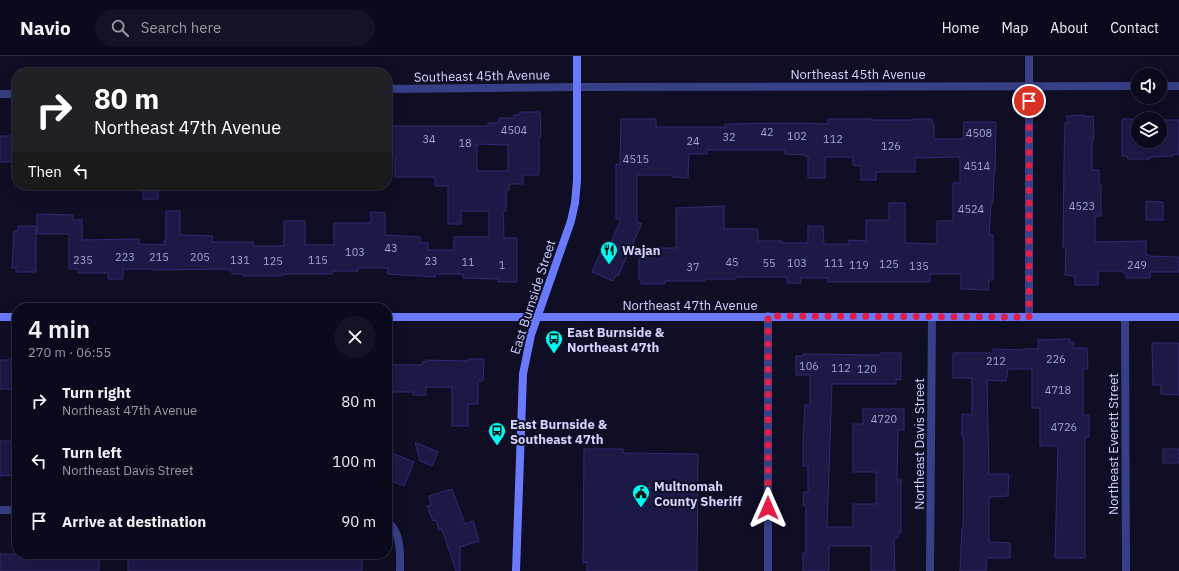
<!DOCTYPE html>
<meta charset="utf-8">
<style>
:root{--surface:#0b0a1c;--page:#141325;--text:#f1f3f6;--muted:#9a9aa3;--line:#2b2b3b}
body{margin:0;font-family:"IBM Plex Sans",sans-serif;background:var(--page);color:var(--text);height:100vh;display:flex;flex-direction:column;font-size:15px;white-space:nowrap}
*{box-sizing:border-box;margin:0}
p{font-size:13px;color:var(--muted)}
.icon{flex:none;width:22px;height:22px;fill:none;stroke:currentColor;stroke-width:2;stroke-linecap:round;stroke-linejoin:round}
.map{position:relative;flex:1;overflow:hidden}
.sheet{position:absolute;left:12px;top:247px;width:380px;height:256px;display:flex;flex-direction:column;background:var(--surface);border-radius:16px;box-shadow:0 4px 16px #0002,0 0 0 1px var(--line)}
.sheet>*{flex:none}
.hud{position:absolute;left:12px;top:12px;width:380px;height:122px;border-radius:16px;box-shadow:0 4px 16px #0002,0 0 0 1px var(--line);background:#202124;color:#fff;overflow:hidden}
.tools{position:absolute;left:1131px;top:12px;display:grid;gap:8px}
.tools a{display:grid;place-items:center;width:36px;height:36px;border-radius:50%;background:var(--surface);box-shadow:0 4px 16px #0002,0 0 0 1px var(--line);font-size:20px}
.pin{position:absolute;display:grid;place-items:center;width:34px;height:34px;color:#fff;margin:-17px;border:2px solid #fff;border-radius:50%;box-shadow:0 1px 4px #0007}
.me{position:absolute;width:44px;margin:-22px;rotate:0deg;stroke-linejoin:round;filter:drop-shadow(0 0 3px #0008)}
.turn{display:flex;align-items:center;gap:14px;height:84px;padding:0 16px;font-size:18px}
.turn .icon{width:52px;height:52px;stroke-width:2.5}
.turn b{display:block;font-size:28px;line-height:34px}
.then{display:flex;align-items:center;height:38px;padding:0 16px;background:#0003;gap:8px;font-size:15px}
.round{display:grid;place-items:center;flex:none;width:42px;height:42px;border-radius:21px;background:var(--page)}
.head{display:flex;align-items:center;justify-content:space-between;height:68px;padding:0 16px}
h1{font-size:24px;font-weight:600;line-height:30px}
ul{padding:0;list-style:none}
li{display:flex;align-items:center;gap:12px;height:60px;padding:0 16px}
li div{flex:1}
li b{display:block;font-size:15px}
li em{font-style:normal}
header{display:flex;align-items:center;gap:24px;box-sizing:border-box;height:56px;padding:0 20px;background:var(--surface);border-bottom:1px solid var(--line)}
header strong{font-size:19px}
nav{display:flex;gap:22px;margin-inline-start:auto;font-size:14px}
.search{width:280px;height:36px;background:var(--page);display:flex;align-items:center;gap:10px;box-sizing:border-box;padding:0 14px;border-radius:22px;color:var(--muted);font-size:15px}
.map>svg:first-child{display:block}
.building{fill:#1c1947;stroke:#2f2b74;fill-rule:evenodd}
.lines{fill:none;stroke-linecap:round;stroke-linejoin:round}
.street{stroke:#373f86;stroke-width:8}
.secondary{stroke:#697aff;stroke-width:8}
.route{stroke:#e11d48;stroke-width:7;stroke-dasharray:0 12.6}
.labels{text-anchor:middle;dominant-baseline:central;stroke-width:4;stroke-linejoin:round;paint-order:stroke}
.number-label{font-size:11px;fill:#a4a4d1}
.street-label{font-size:13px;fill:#d2d3ff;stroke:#0f0e25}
.poi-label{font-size:13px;font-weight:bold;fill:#d2d3ff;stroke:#0f0e25;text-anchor:start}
</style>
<header>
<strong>Navio</strong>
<div class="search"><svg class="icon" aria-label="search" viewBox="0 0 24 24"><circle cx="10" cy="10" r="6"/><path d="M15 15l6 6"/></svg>Search here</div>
<nav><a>Home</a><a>Map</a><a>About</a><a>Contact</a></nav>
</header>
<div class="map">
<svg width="1179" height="515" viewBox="0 0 1179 515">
<rect width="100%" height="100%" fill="#0f0e25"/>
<path class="building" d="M520,56H540L541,81H539V119H523V128H509V134H506V155H503L504,182H517V226H498V223L463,222V218H436L435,221L388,218V212H358V215H332V218H288L278,220H243V218H232V214L226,213L154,214V213H123V223H108V217H78V213H69V178H37V158L73,159V164H82V184L139,183V188L164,189V185H166V155H180V179L213,180L212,186H253V190H284V165H305V189H334V167H371V156L385,157V179L420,181V187H428V194H454V181H489V155H461V168H448V130H435V121H395V101H387V70H488V67H499V62H514V59H520ZM477,88L508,89V115H477Z
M1085,59V61L1093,60L1094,83H1092V114H1099V129H1101V160H1095V186L1146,185V199H1150V200L1179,201V216H1150V222H1126V217H1123V215H1098V229H1075V220L1065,219L1066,192H1063L1064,106L1065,67H1069L1066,60Z
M621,63H656V71H725V68L792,67L828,68V63H872V64H913V63H932V68H934V83H963L964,66H996L995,117H994L993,147H991L989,179H993V224H989L988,234L961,233V218H930V226H828V222H800L801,227H787V222L785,221H736V223H705V225H665L664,228H641V224H639V192H676V152L724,150V173H758V185H782V187H808V170H823L824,188H849V184L866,185V164H889V147H905V187L937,188V165H953V127H960V101L915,102V116H876V124H861V110L853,109V101H825V122H808V100H805V99L785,98V94H707V98H689L688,122L672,121V119H637V167H642L618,220L616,219L613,225L592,216L603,191L608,194L621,163H616V108L620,109Z
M1122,63H1134V67L1138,68V85H1160V68H1165V64H1179V99L1173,98V100L1150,101V103H1128L1127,100H1122Z
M0,80H13V84L17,85V106H0Z
M143,129H158V143H143Z
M1146,145L1163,146V164H1146Z
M18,170H36V216H16V212H12L14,175H18Z
M1070,283V286H1074L1073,292H1087L1088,313H1083V359H1089V381H1085V502H1055L1058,390H1040V352H1032V313H1008L1006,325L987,324L989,418H1009L1008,440L989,441V486L1010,487V502H987L986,515H960L962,472H963L964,387L963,380H962V358L972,359V322H953V297H993V293L1024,294V293H1038V284Z
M1152,287H1179V339L1161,338V329H1153Z
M880,297H901V324L896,323V328H832L827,471H853V448H876V416H853V368H863V353H904V374H898L897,424H901V477H898V482H894L895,515H871V490H829V514L827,515H803V497H806V450H803L804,436H808V410H803V385L805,349H810V319H796V300H803V298L880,299Z
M468,303H484L483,325H478V348H468V370H452V331H426V339H413V336H387V309H422V306H426V304L468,305Z
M0,304H17V333H0Z
M0,385H17V419L0,420Z
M415,386L438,396L432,410L420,405Z
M584,393H623V397L698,398L697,515H587V506L583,507Z
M1163,393H1179V407H1163Z
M387,395L414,406L404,430L387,423Z
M452,433L465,468L473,465L479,485L460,491V515H456L442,473L439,474L436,464L433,465L427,450L431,449L429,440Z
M0,498L99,499V515H0Z
M135,498L158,499L362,498V515H128V499Z"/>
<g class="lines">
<path class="street" d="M1160,30H1179
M387,33L577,31L1138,30
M0,38H17
M768,260V515
M1029,261V0
M1125,261L1126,515
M0,454H17
M387,465C402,477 400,498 400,515
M930,515L932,261"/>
<path class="secondary" d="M0,261H17
M387,261H1179
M516,515L523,318L531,279L571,165L575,147L577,124V0"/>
</g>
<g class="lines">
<path class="route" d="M768,452V260L1029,261V45"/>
</g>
<defs>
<symbol id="restaurant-pin" viewBox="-11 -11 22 30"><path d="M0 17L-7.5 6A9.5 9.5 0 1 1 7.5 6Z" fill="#00fdf3" stroke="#0f0e25"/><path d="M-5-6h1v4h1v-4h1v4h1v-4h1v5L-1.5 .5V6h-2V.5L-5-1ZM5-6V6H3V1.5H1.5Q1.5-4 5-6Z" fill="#111"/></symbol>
<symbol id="bus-pin" viewBox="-11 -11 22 30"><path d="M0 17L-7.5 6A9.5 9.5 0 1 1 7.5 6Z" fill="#00fdf3" stroke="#0f0e25"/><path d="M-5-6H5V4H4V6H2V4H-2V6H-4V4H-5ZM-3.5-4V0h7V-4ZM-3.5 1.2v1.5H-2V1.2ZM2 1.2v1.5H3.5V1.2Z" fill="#111"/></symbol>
<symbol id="civic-pin" viewBox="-11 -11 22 30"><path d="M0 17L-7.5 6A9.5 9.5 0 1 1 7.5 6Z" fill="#00fdf3" stroke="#0f0e25"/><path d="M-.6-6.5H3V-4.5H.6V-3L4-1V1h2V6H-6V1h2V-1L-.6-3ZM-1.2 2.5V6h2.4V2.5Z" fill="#111"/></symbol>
</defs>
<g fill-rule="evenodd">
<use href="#restaurant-pin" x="599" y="184" width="20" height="27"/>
<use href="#bus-pin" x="544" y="273" width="20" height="27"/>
<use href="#bus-pin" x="487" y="365" width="20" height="27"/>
<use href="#civic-pin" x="631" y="427" width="20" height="27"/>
</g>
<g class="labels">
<g class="number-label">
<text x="514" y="74">4504</text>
<text x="767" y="76">42</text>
<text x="979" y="77">4508</text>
<text x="797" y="80">102</text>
<text x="729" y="81">32</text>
<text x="429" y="83">34</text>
<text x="833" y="83">112</text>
<text x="693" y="85">24</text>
<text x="465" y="87">18</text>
<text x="891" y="90">126</text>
<text x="636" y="103">4515</text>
<text x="977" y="110">4514</text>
<text x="1082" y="150">4523</text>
<text x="971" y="153">4524</text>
<text x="391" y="192">43</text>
<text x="355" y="196">103</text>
<text x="125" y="201">223</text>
<text x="159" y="201">215</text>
<text x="200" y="201">205</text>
<text x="83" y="204">235</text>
<text x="240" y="204">131</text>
<text x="318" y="204">115</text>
<text x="273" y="205">125</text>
<text x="431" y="205">23</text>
<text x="468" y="206">11</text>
<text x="732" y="206">45</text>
<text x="769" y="207">55</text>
<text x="797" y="207">103</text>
<text x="834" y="207">111</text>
<text x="889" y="208">125</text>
<text x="502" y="209">1</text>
<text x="859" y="209">119</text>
<text x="1137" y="209">249</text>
<text x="919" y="210">135</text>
<text x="693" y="211">37</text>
<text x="1056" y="303">226</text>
<text x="996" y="305">212</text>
<text x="809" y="310">106</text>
<text x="841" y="312">112</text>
<text x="867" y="313">120</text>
<text x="1058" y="334">4718</text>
<text x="884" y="363">4720</text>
<text x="1064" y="371">4726</text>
</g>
<g class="street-label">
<text x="858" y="18">Northeast 45th Avenue</text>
<text transform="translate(482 20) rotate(-1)">Southeast 45th Avenue</text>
<text transform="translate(533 241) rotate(-72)">East Burnside Street</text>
<text x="690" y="249">Northeast 47th Avenue</text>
<text transform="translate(919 388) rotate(-90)">Northeast Davis Street</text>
<text transform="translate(1113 388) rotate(-90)">Northeast Everett Street</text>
</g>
<g class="poi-label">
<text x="622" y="194">Wajan</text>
<text x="567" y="276">East Burnside &amp;<tspan x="567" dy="15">Northeast 47th</tspan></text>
<text x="510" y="368">East Burnside &amp;<tspan x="510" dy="15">Southeast 47th</tspan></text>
<text x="654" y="430">Multnomah<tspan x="654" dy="15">County Sheriff</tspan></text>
</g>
</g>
</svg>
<div class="tools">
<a><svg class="icon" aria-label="sound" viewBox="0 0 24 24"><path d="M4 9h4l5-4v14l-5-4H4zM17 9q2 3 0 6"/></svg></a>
<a><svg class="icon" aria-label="layers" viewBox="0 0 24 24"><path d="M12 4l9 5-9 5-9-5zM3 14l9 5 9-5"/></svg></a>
</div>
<div class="pin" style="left:1029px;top:45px;background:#d93025"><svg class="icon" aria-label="arrive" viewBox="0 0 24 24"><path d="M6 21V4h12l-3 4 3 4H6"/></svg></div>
<svg class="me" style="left:768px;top:452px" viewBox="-20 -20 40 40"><path d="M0-17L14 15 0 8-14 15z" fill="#e11d48" stroke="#fff" stroke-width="4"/></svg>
<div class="hud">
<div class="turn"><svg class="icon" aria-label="right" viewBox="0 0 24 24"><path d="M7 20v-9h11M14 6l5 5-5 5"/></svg><div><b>80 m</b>Northeast 47th Avenue</div></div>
<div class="then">Then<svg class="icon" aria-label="left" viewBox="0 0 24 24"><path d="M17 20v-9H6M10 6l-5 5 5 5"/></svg></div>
</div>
<section class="sheet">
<div class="head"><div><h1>4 min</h1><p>270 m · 06:55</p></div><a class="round"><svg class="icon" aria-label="close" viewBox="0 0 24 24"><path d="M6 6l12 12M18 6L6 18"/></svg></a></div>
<ul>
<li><svg class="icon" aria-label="right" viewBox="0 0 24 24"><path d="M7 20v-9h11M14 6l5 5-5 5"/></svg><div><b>Turn right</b><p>Northeast 47th Avenue</p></div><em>80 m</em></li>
<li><svg class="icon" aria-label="left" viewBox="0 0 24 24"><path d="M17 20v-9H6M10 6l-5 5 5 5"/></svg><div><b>Turn left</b><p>Northeast Davis Street</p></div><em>100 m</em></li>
<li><svg class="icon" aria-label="arrive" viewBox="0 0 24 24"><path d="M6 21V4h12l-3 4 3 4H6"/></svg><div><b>Arrive at destination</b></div><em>90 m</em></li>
</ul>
</section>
</div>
